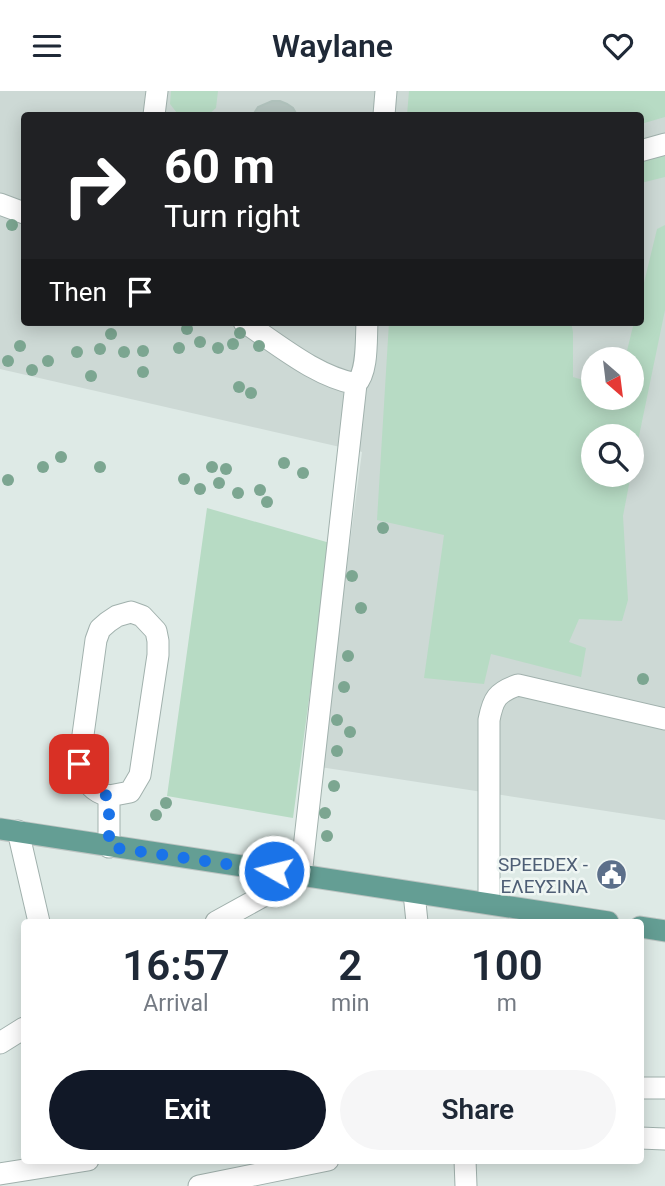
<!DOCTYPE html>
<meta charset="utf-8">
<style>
:root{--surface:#fff;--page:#f6f6f7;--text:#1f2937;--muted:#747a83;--accent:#111827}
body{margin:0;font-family:Roboto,sans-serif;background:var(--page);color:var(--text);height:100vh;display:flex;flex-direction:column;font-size:26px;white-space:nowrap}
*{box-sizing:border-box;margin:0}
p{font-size:23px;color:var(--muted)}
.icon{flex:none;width:38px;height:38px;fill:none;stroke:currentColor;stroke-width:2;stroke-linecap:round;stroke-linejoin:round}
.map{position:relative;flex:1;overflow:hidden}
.panel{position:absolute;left:21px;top:828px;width:623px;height:245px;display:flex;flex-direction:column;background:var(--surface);border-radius:7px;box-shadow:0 4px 18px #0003}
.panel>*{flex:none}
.guide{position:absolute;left:21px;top:21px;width:623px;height:214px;border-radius:7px;box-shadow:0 4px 18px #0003;background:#202124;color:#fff;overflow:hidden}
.needle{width:46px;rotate:152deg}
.tools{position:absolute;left:581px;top:256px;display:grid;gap:14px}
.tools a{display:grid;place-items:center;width:63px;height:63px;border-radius:50%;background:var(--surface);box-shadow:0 4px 18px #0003;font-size:35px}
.pin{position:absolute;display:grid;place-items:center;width:60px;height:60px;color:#fff;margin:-30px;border-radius:14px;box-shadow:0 4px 10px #0006}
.me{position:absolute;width:77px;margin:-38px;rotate:278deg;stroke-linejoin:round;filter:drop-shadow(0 0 5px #0008)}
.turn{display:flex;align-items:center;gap:24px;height:147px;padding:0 28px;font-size:32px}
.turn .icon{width:91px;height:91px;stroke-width:2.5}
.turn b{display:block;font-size:49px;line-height:60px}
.then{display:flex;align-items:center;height:66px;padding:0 28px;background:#0003;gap:14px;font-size:26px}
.eta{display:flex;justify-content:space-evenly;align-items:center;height:119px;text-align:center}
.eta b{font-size:42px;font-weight:600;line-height:49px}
.action{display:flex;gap:14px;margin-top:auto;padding:14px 28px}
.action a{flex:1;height:80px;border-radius:42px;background:var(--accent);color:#fff;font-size:28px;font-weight:600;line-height:80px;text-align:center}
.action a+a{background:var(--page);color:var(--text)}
header{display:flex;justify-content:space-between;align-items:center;height:91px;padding:0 28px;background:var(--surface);font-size:32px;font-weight:600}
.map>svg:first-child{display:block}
.built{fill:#cdd9d5;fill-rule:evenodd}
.green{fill:#b7dbc4}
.building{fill:#b4c4bf;stroke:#b1c3bd;stroke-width:2}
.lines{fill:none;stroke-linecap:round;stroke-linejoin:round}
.minor-casing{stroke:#a1b1ad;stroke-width:23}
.major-casing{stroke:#bcc4c2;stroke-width:23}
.minor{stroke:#fff;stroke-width:21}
.major{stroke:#649e94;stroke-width:21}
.tree{fill:#7ca691}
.route{stroke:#1a73e8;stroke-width:12;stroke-dasharray:0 21.6}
.labels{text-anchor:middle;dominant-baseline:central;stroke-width:5;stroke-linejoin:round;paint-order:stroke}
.service-label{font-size:19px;fill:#4e5e75;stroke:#eff6f3;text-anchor:end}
</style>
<header><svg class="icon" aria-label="menu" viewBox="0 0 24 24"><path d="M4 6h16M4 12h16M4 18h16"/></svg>Waylane<svg class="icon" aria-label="heart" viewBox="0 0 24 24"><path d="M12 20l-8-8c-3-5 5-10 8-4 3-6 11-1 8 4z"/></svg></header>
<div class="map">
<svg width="665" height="1095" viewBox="0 0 665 1095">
<rect width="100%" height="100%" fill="#deeae6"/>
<path class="built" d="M0,0H665V729L320,676L362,361L0,278ZM24,24H640V231H24ZM593,268H632V306H593ZM593,345H632V383H593Z"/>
<path class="green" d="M171,0H218L216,17L208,24L177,22L170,13Z
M409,0H665V26L641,33L640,24H407Z
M665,60V86L641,92L640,68Z
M665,134V219L632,379V345H593V383H631L623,425L628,509L622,530L579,528L569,551L586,557L581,586L491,563L484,593L424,587L444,444L377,429L389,231H571L573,241V286L593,292V306H632V268H625L634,231H640L641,204L657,138Z
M207,417L330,452L293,727L167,705Z"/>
<path class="building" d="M272,10H280L287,13L293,17L297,24H253L258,16Z"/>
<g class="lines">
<defs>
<path id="minor" d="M154,24L157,0
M384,24L386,0
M640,60L665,53
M0,113L24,122
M244,231C279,254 315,285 356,293
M109,705C94,702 81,688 79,673L96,549L100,538L108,531L117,525L131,521L142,525L156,540L158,550V564L140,684L130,701L109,705V756
M18,740L39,831
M414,802L417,831
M489,812V629C493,608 497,601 518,594L665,628
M216,831L301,784L356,293C368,281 366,249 367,231
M0,952L24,937
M640,997H665
M640,1047L665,1048
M465,1069L466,1095
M0,1083L88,1069
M199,1095L328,1069"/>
<path id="major" d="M0,738L608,831
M640,836L665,840"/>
</defs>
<use href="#minor" class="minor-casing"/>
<use href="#major" class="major-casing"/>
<use href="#minor" class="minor"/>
<use href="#major" class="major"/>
</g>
<g class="tree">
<circle cx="12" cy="134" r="6"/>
<circle cx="187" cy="238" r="6"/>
<circle cx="240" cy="242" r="6"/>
<circle cx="111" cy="243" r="6"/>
<circle cx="200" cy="251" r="6"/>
<circle cx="233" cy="253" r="6"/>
<circle cx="20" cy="255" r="6"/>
<circle cx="259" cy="255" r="6"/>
<circle cx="179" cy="257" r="6"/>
<circle cx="218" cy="257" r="6"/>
<circle cx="100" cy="258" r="6"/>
<circle cx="143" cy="260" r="6"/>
<circle cx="77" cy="261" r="6"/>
<circle cx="124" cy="261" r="6"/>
<circle cx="8" cy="270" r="6"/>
<circle cx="48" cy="270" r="6"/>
<circle cx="32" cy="279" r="6"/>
<circle cx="143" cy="281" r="6"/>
<circle cx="91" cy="285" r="6"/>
<circle cx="239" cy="296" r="6"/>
<circle cx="251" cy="302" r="6"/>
<circle cx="61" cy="366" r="6"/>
<circle cx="284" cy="372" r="6"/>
<circle cx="43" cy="376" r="6"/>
<circle cx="100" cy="376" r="6"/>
<circle cx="212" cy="376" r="6"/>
<circle cx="226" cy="378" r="6"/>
<circle cx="303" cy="382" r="6"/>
<circle cx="184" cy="388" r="6"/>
<circle cx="8" cy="389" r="6"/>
<circle cx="219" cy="392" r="6"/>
<circle cx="200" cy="398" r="6"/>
<circle cx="260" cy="399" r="6"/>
<circle cx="238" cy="402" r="6"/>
<circle cx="267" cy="411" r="6"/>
<circle cx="383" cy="437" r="6"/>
<circle cx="352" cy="485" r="6"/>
<circle cx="361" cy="517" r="6"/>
<circle cx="348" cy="565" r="6"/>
<circle cx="643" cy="588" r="6"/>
<circle cx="344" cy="596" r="6"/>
<circle cx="337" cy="629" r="6"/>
<circle cx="350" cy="641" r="6"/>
<circle cx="337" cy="660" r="6"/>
<circle cx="334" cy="695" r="6"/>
<circle cx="166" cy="712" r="6"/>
<circle cx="325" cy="722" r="6"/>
<circle cx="156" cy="724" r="6"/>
<circle cx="327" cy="745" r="6"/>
</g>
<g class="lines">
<path class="route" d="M79,673C81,688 94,702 109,705V756L274,780"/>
</g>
<defs>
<symbol id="civic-disc" viewBox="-11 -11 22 22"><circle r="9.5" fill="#5c6f8a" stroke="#eff6f3"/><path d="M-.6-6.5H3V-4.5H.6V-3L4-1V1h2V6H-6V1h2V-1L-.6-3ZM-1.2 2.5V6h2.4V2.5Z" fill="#fff"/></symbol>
</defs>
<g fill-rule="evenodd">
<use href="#civic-disc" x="594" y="766" width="35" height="35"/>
</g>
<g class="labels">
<g class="service-label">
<text x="588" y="773">SPEEDEX -<tspan x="588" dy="22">ΕΛΕΥΣΙΝΑ</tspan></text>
</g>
</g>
</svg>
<div class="tools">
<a><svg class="needle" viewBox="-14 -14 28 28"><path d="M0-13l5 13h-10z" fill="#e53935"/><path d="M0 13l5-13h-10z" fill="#747a83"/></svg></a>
<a><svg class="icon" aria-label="search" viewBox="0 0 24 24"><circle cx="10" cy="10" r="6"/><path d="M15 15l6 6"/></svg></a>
</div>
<div class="pin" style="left:79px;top:673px;background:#d93025"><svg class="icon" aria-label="arrive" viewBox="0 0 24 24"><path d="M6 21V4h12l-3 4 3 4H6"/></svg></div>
<svg class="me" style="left:274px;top:780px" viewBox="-20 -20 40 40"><circle r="17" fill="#1a73e8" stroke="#fff" stroke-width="3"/><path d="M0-11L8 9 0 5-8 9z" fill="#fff"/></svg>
<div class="guide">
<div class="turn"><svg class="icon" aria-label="right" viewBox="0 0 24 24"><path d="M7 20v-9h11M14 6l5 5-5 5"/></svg><div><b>60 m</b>Turn right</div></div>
<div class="then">Then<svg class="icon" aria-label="arrive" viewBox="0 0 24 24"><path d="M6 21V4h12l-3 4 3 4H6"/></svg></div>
</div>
<section class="panel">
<div class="eta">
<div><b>16:57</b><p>Arrival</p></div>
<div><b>2</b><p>min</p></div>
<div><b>100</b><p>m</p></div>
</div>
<div class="action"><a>Exit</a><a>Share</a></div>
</section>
</div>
